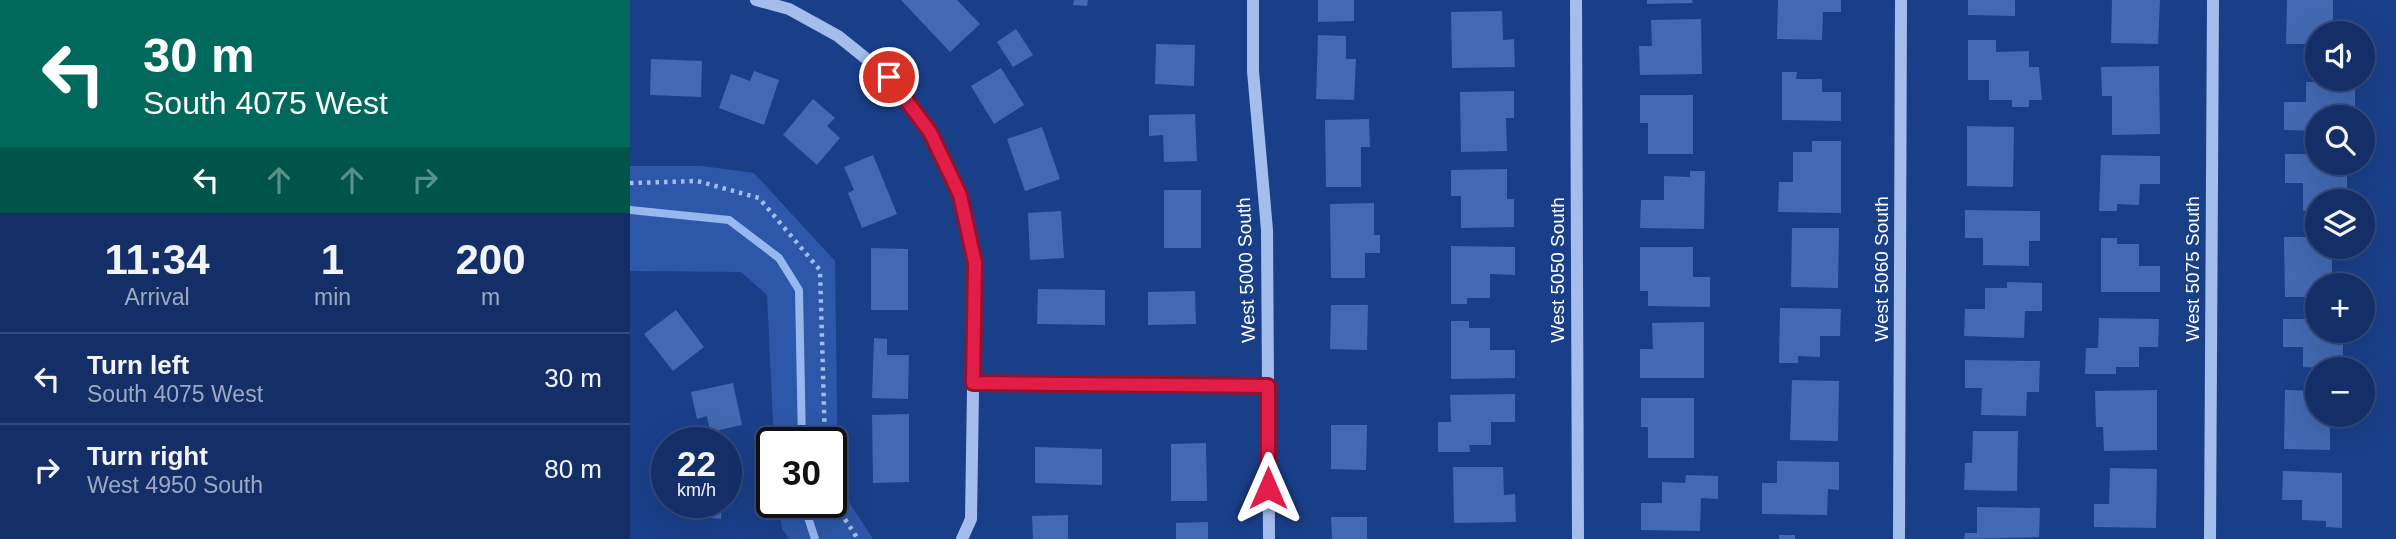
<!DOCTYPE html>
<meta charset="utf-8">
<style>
:root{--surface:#142f67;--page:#1d376d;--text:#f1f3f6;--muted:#9da9c0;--line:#334a7b}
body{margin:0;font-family:Helvetica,sans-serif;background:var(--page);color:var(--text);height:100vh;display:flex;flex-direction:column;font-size:26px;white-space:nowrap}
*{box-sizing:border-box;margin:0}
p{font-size:23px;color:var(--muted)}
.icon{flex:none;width:38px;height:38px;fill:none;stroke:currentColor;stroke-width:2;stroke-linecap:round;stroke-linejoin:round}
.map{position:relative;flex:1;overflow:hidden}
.sheet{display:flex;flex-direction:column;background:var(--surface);width:630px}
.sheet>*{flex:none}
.guide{background:#00695c;color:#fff;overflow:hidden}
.buttons{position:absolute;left:1675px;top:21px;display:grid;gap:14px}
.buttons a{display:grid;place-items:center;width:70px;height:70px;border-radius:50%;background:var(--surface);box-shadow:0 7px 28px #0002,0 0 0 2px var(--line);font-size:35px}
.speed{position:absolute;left:21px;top:427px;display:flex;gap:14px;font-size:35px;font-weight:700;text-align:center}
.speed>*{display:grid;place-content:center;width:91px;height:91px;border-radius:50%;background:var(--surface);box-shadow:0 7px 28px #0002,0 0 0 2px var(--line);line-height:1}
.speed small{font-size:18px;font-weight:400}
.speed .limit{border:4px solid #111;border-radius:10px;background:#fff;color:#111}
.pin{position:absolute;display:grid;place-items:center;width:60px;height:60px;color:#fff;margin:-30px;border:4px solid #fff;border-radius:50%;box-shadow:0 2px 7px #0007}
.me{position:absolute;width:77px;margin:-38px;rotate:0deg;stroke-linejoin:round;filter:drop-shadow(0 0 5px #0008)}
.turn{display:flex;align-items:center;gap:24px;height:147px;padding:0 28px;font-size:32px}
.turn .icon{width:91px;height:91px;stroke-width:2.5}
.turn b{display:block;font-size:49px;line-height:60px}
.lanes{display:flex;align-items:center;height:66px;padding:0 28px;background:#0003;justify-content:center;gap:35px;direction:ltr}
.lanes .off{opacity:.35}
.eta{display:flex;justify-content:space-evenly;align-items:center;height:119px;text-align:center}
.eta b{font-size:42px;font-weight:700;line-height:49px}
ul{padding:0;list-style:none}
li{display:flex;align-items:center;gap:21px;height:91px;padding:0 28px;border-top:2px solid var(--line)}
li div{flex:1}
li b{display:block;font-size:26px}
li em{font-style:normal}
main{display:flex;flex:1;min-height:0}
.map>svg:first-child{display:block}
.green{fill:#2d57a8}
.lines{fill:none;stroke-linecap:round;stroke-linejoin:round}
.stream{stroke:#97b7ef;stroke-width:8}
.building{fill:#4369b2}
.path{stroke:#a4bded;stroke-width:4.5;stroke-dasharray:3.5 5;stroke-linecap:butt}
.minor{stroke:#a4bded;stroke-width:12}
.route-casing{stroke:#92132f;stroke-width:18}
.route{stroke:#e11d48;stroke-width:12}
.labels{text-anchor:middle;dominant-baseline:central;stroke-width:5;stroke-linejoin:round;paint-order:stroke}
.street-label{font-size:19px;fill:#fff;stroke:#1a3f89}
</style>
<main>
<section class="sheet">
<div class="guide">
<div class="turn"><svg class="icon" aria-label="left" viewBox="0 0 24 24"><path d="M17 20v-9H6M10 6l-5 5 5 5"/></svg><div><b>30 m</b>South 4075 West</div></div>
<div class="lanes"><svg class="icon" aria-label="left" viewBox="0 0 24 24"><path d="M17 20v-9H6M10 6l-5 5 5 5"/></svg><svg class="icon off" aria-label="ahead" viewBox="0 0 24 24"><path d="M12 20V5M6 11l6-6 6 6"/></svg><svg class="icon off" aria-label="ahead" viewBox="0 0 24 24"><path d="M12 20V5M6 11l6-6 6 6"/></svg><svg class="icon off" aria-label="right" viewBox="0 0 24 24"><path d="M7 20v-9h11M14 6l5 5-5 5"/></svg></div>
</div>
<div class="eta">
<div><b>11:34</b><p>Arrival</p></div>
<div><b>1</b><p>min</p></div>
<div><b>200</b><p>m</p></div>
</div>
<ul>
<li><svg class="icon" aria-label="left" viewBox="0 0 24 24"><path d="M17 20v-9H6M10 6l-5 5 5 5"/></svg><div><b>Turn left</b><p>South 4075 West</p></div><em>30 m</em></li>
<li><svg class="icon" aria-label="right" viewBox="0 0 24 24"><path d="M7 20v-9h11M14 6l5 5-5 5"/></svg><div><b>Turn right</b><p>West 4950 South</p></div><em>80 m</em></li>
</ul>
</section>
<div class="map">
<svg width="1766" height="539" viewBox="0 0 1766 539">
<rect width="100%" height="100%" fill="#1a3f89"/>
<path class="green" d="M0,166H72L124,173L205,261L208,485L243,539H159L152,529L148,502H201V443H144L137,295L111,272L0,271Z"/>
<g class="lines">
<path class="stream" d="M0,210L99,220L149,258L169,290L172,443
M173,502L185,539"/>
</g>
<path class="building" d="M271,0H327L350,24L320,52Z
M444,0H458L457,6L443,5Z
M688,0H724V21L688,22Z
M1017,0H1062L1063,3L1017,4Z
M1148,0H1211V12H1193L1192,40L1147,39Z
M1338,0H1385V16L1338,15Z
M1482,0H1530L1528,44L1481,43Z
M1657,0H1703V33H1687V44H1656Z
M872,11L873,40L884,39L885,67L822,68L821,12Z
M1071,19L1072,74L1010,75L1009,46H1022L1021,20Z
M386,29L403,55L383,67L367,42Z
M688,35L716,36V59H726L724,100L686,99Z
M1338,40H1366V52L1399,51V67H1409L1412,100H1399V107H1382V100H1359V80H1338Z
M526,44L565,45L564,86L525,84Z
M21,59L72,61L71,97L20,95Z
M1529,66L1530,134L1482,135V96H1472L1471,67Z
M371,68L394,105L364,124L341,86Z
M124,71L149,80L134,125L89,108L101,74L120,81Z
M1152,72H1167L1166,79H1192V92H1211V121L1152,120Z
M1697,79H1725V107H1715V117H1687V131L1654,130V102H1676V82H1697Z
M884,91V118H876L877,151L831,152L830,92Z
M1010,95H1063V154H1018V123H1010Z
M183,99L205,118L197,126L210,138L187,165L153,135Z
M565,114L567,161L534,162L533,135L519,136V115Z
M739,119L740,147H731V187H696L695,120Z
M1337,126L1384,127L1383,187L1337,186Z
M412,127L430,179L395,191L377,139Z
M1182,141H1211V213L1148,212L1149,182H1163V152H1182Z
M1655,154H1687V163H1717V201H1687V211H1673V183H1655Z
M243,155L267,214L232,228L218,193L224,190L214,167Z
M1471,155L1530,156V184H1510L1509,205L1487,204V211H1469Z
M877,169V199H884V227L831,228V196H821V170Z
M1060,171H1075L1074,229L1010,228L1011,200H1034V176L1060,177Z
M534,190H571V248H534Z
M744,203V235H750V253H735V278H701L700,204Z
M1335,210L1410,211V241H1399V266L1353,265V238H1335Z
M431,211L434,258L400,260L398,213Z
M1162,228H1209L1208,288L1161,287Z
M1654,237H1687V247H1714V260H1702V285H1687V297H1655Z
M1471,238H1487V244H1509V266H1530V292H1471Z
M821,246L885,247V275L860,274V298H837V304H821Z
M1010,247H1063V277H1080V307L1018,306V291H1010Z
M241,248L278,249V310H241Z
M1377,282L1412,283V311H1395L1394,338L1334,336L1335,309H1355V288H1377Z
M408,289L475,290V325L407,324Z
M565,291L566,324L518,325V292Z
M701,305H738L737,350L700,349Z
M1150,308L1211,309L1210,336H1190V357L1168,356V363H1149Z
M46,310L74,347L43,371L14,334Z
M1469,318L1529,319L1528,347H1509V367H1486V374H1455L1456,348H1468Z
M1653,319H1687V331H1713V369L1673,367V347H1653Z
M821,321H839V328H860V350H885V378L821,379Z
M1074,322V378H1010V349H1023L1022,323Z
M244,338L257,339V355H279L278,399L242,398Z
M1335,360L1410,361L1409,392H1397L1396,416L1351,415L1352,388H1335Z
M1162,380L1209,381L1208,441L1160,440Z
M103,383L112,425L80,432L77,416L67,419L61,392Z
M1527,390V450L1474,451L1473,427H1466L1465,391Z
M1655,390L1687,391V415H1700V450L1654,449Z
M885,394V422H861V445H839L840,452H808V422H821L820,395Z
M1011,398H1064V458H1018V427H1011Z
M279,414V482L243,483L242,415Z
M701,425H737L736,470L701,469Z
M1343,431H1388L1387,491L1334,490L1335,463H1342Z
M576,443L577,501H541V444Z
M405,447L472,449V485L405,483Z
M1147,461L1209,462V490L1198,489L1197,515L1132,514V483H1147Z
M823,467H873L874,495L885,494L886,522L824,523Z
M1480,468L1527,469L1526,528L1464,527V504H1479Z
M1653,471L1712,473V528L1696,527V521L1672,520V500H1652Z
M1056,475L1088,476V499L1071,498L1070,531L1011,530V503H1032V482L1055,483Z
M59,502H92L91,519L58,515Z
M1347,507L1410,508L1409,537L1334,539L1335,533H1347Z
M438,515V539H403L402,516Z
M701,517H737V539H702Z
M578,522V539H546V523Z
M1149,535H1165V539H1149Z"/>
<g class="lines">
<path class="path" d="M0,183L67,181L129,198L190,270L195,443
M201,498L228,539"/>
<path class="minor" d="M126,0L159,9L208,36L259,77L300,132L330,195L345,263L341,519L332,539
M623,0V71L637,230L639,539
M946,0L948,539
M343,383L638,386
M1269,539L1271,0
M1580,539L1583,0"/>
</g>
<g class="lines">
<defs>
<path id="route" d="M259,77L300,132L330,195L345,263L343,383L638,386V488"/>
</defs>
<use href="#route" class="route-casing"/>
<use href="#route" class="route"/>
</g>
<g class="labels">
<g class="street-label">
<text transform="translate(1251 269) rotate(-90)">West 5060 South</text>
<text transform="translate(1562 269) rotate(-90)">West 5075 South</text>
<text transform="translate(616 270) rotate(-92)">West 5000 South</text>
<text transform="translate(927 270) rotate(-90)">West 5050 South</text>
</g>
</g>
</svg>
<div class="buttons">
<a><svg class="icon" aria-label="sound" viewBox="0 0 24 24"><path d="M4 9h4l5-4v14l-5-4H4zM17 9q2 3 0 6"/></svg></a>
<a><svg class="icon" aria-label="search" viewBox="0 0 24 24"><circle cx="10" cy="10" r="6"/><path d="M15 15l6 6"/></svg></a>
<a><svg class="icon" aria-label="layers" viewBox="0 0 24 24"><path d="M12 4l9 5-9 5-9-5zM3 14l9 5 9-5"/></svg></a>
<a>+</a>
<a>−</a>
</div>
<div class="speed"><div>22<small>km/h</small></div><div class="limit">30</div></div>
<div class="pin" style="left:259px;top:77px;background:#d93025"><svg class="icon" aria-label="arrive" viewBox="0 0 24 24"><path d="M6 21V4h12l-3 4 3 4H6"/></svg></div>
<svg class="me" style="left:638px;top:488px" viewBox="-20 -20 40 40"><path d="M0-17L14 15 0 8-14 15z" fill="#e11d48" stroke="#fff" stroke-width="4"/></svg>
</div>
</main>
